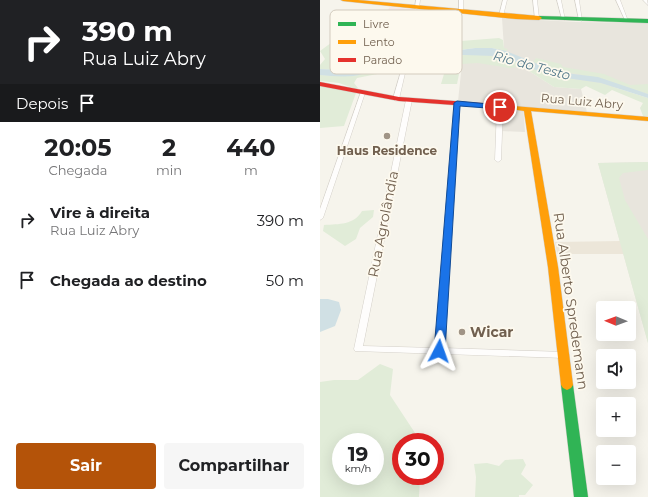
<!DOCTYPE html>
<html lang="pt">
<meta charset="utf-8">
<style>
:root{--surface:#fff;--page:#f6f6f6;--text:#202124;--muted:#757577;--accent:#b45309}
body{margin:0;font-family:Montserrat,sans-serif;background:var(--page);color:var(--text);height:100vh;display:flex;flex-direction:column;font-size:15px;white-space:nowrap}
*{box-sizing:border-box;margin:0}
p{font-size:13px;color:var(--muted)}
.icon{flex:none;width:22px;height:22px;fill:none;stroke:currentColor;stroke-width:2;stroke-linecap:round;stroke-linejoin:round}
.map{position:relative;flex:1;overflow:hidden}
.sheet{display:flex;flex-direction:column;background:var(--surface);width:320px}
.sheet>*{flex:none}
.top-card{background:#202124;color:#fff;overflow:hidden}
.needle{width:26px;rotate:271deg}
.fabs{position:absolute;left:276px;top:301px;display:grid;gap:8px}
.fabs a{display:grid;place-items:center;width:40px;height:40px;border-radius:4px;background:var(--surface);box-shadow:0 4px 16px #0002;font-size:20px}
.speed{position:absolute;left:12px;top:433px;display:flex;gap:8px;font-size:20px;font-weight:700;text-align:center}
.speed>*{display:grid;place-content:center;width:52px;height:52px;border-radius:50%;background:var(--surface);box-shadow:0 4px 16px #0002;line-height:1}
.speed small{font-size:10px;font-weight:400}
.speed .limit{border:6px solid #d22;background:#fff;color:#111}
.pin{position:absolute;display:grid;place-items:center;width:34px;height:34px;color:#fff;margin:-17px;border:2px solid #fff;border-radius:50%;box-shadow:0 1px 4px #0007}
.me{position:absolute;width:44px;margin:-22px;rotate:4deg;stroke-linejoin:round;filter:drop-shadow(0 0 3px #0008)}
.turn{display:flex;align-items:center;gap:14px;height:84px;padding:0 16px;font-size:18px}
.turn .icon{width:52px;height:52px;stroke-width:2.5}
.turn b{display:block;font-size:28px;line-height:34px}
.then{display:flex;align-items:center;height:38px;padding:0 16px;background:#0003;gap:8px;font-size:15px}
.eta{display:flex;justify-content:space-evenly;align-items:center;height:68px;text-align:center}
.eta b{font-size:24px;font-weight:700;line-height:28px}
.button{display:flex;gap:8px;margin-top:auto;padding:8px 16px}
.button a{flex:1;height:46px;border-radius:4px;background:var(--accent);color:#fff;font-size:16px;font-weight:700;line-height:46px;text-align:center}
.button a+a{background:var(--page);color:var(--text)}
ul{padding:0;list-style:none}
li{display:flex;align-items:center;gap:12px;height:60px;padding:0 16px}
li div{flex:1}
li b{display:block;font-size:15px}
li em{font-style:normal}
main{display:flex;flex:1;min-height:0}
.map>svg:first-child{display:block}
.residential{fill:#ece6d9}
.industrial{fill:#e8e5dd}
.medical{fill:#f6e8e4}
.green{fill:#e1ecd8;fill-rule:evenodd}
.water{fill:#d0e0e4}
.lines{fill:none;stroke-linecap:round;stroke-linejoin:round}
.street-casing{stroke:#d4d0c9;stroke-width:1}
.fast-casing{stroke:#d3cfc8;stroke-width:1}
.slow-casing{stroke:#d3cfc8;stroke-width:1}
.jam-casing{stroke:#d3cfc8;stroke-width:1}
.street{fill:#fefdfc;fill-rule:evenodd}
.fast{fill:#30b455;fill-rule:evenodd}
.slow{fill:#ff9f0a;fill-rule:evenodd}
.jam{fill:#e5322d;fill-rule:evenodd}
.route{fill:#1a73e8;stroke:#114b97}
.poi-dot{fill:#a09486;stroke:#fdf9ee;stroke-width:1.5}
.labels{text-anchor:middle;dominant-baseline:central;stroke-width:3.5;stroke-linejoin:round;paint-order:stroke}
.far-street-label{font-size:12px;fill:#71604f;stroke:#fdf9ee}
.far-poi-label{font-size:12px;font-weight:bold;fill:#71604f;stroke:#fdf9ee}
.far-water-label{font-size:13px;font-style:italic;fill:#4f7688;stroke:#fdf9ee}
.street-label{font-size:14px;fill:#71604f;stroke:#fdf9ee}
.poi-label{font-size:14px;font-weight:bold;fill:#71604f;stroke:#fdf9ee;text-anchor:start}
.key{fill:#fdf9ee;stroke:#d3cbbe;stroke-width:1}
.key-label{font-size:11px;fill:#71604f}
</style>
<main>
<section class="sheet">
<div class="top-card">
<div class="turn"><svg class="icon" aria-label="right" viewBox="0 0 24 24"><path d="M7 20v-9h11M14 6l5 5-5 5"/></svg><div><b>390 m</b>Rua Luiz Abry</div></div>
<div class="then">Depois<svg class="icon" aria-label="arrive" viewBox="0 0 24 24"><path d="M6 21V4h12l-3 4 3 4H6"/></svg></div>
</div>
<div class="eta">
<div><b>20:05</b><p>Chegada</p></div>
<div><b>2</b><p>min</p></div>
<div><b>440</b><p>m</p></div>
</div>
<ul>
<li><svg class="icon" aria-label="right" viewBox="0 0 24 24"><path d="M7 20v-9h11M14 6l5 5-5 5"/></svg><div><b>Vire à direita</b><p>Rua Luiz Abry</p></div><em>390 m</em></li>
<li><svg class="icon" aria-label="arrive" viewBox="0 0 24 24"><path d="M6 21V4h12l-3 4 3 4H6"/></svg><div><b>Chegada ao destino</b></div><em>50 m</em></li>
</ul>
<div class="button"><a>Sair</a><a>Compartilhar</a></div>
</section>
<div class="map">
<svg width="328" height="497" viewBox="0 0 328 497">
<rect width="100%" height="100%" fill="#f6f4ec"/>
<path class="residential" d="M301,241L305,254H237L235,242Z"/>
<path class="industrial" d="M182,18L256,22L328,23V94L209,71L234,87L261,89L267,112L203,107L205,132L181,131V105L138,101L142,64L131,60L184,48Z
M328,162V343L278,163Z"/>
<path class="medical" d="M70,7L132,13L126,26L137,39L135,42L106,49H97L85,46L76,47L74,49H62L33,43L35,41L52,30Z"/>
<path class="green" d="M36,20L38,21L33,29L48,31L35,41L33,43L38,45L74,49L76,47L85,46L86,44L91,45L90,47L91,48L111,49L135,42L136,39L123,34L126,26L142,23L141,41L179,38L183,40L184,48L188,49L186,51L172,48H155L104,55L95,54L49,58L35,67L22,71L0,69V65L5,59L0,51L19,37L30,27V22Z
M158,54L189,59L203,65L202,67L189,68L158,63L142,64L131,60L122,62L120,66L126,68L125,70L131,74H139L137,84H121L124,74L110,69H97L94,65H69L67,72L37,78L34,83L38,88L36,89L19,83L0,81V75L31,76L59,62L108,60L144,55Z
M216,58L241,64L243,67L284,74L310,85L328,84V94L258,74L237,72L213,62Z
M210,68L246,78L281,83L328,98V116H323L320,108L323,103L292,90L285,95L266,86L261,89L234,87L209,71Z
M0,86L36,93L24,126L0,128Z
M328,162V170L303,173L299,178L305,200L328,239V343L278,163Z
M54,210L53,217L40,228L36,239L25,246L3,231L4,225C19,224 34,225 42,211Z
M60,364L73,369L70,395L101,442H81V476H100L99,497H0V382L14,380H38ZM21,442H55V476H21Z
M203,459L206,465L201,474L213,485L205,495H199V497H155L156,477L154,464L167,463L179,466L185,460Z"/>
<path class="water" d="M155,48H172L186,51L237,72L278,77L328,94V98L281,83L246,78L230,74L210,68L189,59L175,56L144,55L119,59L59,62L54,64C46,81 16,76 0,75V69L22,70L35,67L49,58L95,54L104,55Z
M0,299H8L19,302L21,310L15,326L0,332Z"/>
<g class="lines">
<defs>
<path id="street" d="M96,0H100L99,8L97,9L95,8Z
M139,0H143V12L141,13L139,12Z
M183,0H187L183,16L181,17L179,16Z
M213,0H217L219,18L217,19L215,18Z
M237,0H241L245,20L242,19Z
M255,0H259L262,21L259,20Z
M296,0H300L308,21L305,20Z
M323,0H327L328,5Z
M82,68L86,69L79,99L76,101L73,99Z
M41,92L45,93L3,218L0,220V209Z
M89,98L92,100L43,346L115,348L134,103L137,101L140,103L123,348L245,352L248,353L249,355L248,357L245,358L35,351L34,349L86,100Z
M180,105L183,107L181,160L178,162L175,160L177,107Z"/>
<path id="fast" d="M219,16L328,19V23L217,19L216,18Z
M247,380L251,382L253,385L268,497H254L241,385L243,382Z"/>
<path id="slow" d="M21,0H38L219,16L222,18L219,20L196,19L23,1Z
M193,106L328,117V121L211,111L238,267L253,385L251,388L247,390L243,388L241,385L228,267L204,111L191,109L190,108Z"/>
<path id="jam" d="M0,82L79,97L189,105L192,107L189,109L79,101L0,86Z"/>
</defs>
<use href="#street" class="street-casing"/>
<use href="#fast" class="fast-casing"/>
<use href="#slow" class="slow-casing"/>
<use href="#jam" class="jam-casing"/>
<use href="#street" class="street"/>
<use href="#fast" class="fast"/>
<use href="#slow" class="slow"/>
<use href="#jam" class="jam"/>
</g>
<path class="route" d="M137,101L180,105L183,107L180,109L140,106L125,351L123,354L119,355L115,354L114,351L134,103Z"/>
<g class="poi-dot">
<circle cx="67" cy="136" r="4"/>
<circle cx="142" cy="332" r="4"/>
</g>
<g class="labels">
<g class="far-street-label">
<text transform="translate(262 101) rotate(5)">Rua Luiz Abry</text>
</g>
<g class="far-poi-label">
<text x="67" y="150">Haus Residence</text>
</g>
<g class="far-water-label">
<text transform="translate(212 65) rotate(15)">Rio do Testo</text>
</g>
<g class="street-label">
<text transform="translate(63 224) rotate(-79)">Rua Agrolândia</text>
<text transform="translate(251 301) rotate(82)">Rua Alberto Spredemann</text>
</g>
<g class="poi-label">
<text x="150" y="332">Wicar</text>
</g>
</g>
<rect x="10" y="10" width="132" height="64" rx="6" class="key"/>
<rect x="18" y="22" width="18" height="4" fill="#30b455"/>
<rect x="18" y="40" width="18" height="4" fill="#ff9f0a"/>
<rect x="18" y="58" width="18" height="4" fill="#e5322d"/>
<g class="key-label">
<text x="43" y="28">Livre</text>
<text x="43" y="46">Lento</text>
<text x="43" y="64">Parado</text>
</g>
</svg>
<div class="fabs">
<a><svg class="needle" viewBox="-14 -14 28 28"><path d="M0-13l5 13h-10z" fill="#e53935"/><path d="M0 13l5-13h-10z" fill="#757577"/></svg></a>
<a><svg class="icon" aria-label="sound" viewBox="0 0 24 24"><path d="M4 9h4l5-4v14l-5-4H4zM17 9q2 3 0 6"/></svg></a>
<a>+</a>
<a>−</a>
</div>
<div class="speed"><div>19<small>km/h</small></div><div class="limit">30</div></div>
<div class="pin" style="left:180px;top:107px;background:#d93025"><svg class="icon" aria-label="arrive" viewBox="0 0 24 24"><path d="M6 21V4h12l-3 4 3 4H6"/></svg></div>
<svg class="me" style="left:119px;top:351px" viewBox="-20 -20 40 40"><path d="M0-17L14 15 0 8-14 15z" fill="#1a73e8" stroke="#fff" stroke-width="4"/></svg>
</div>
</main>
